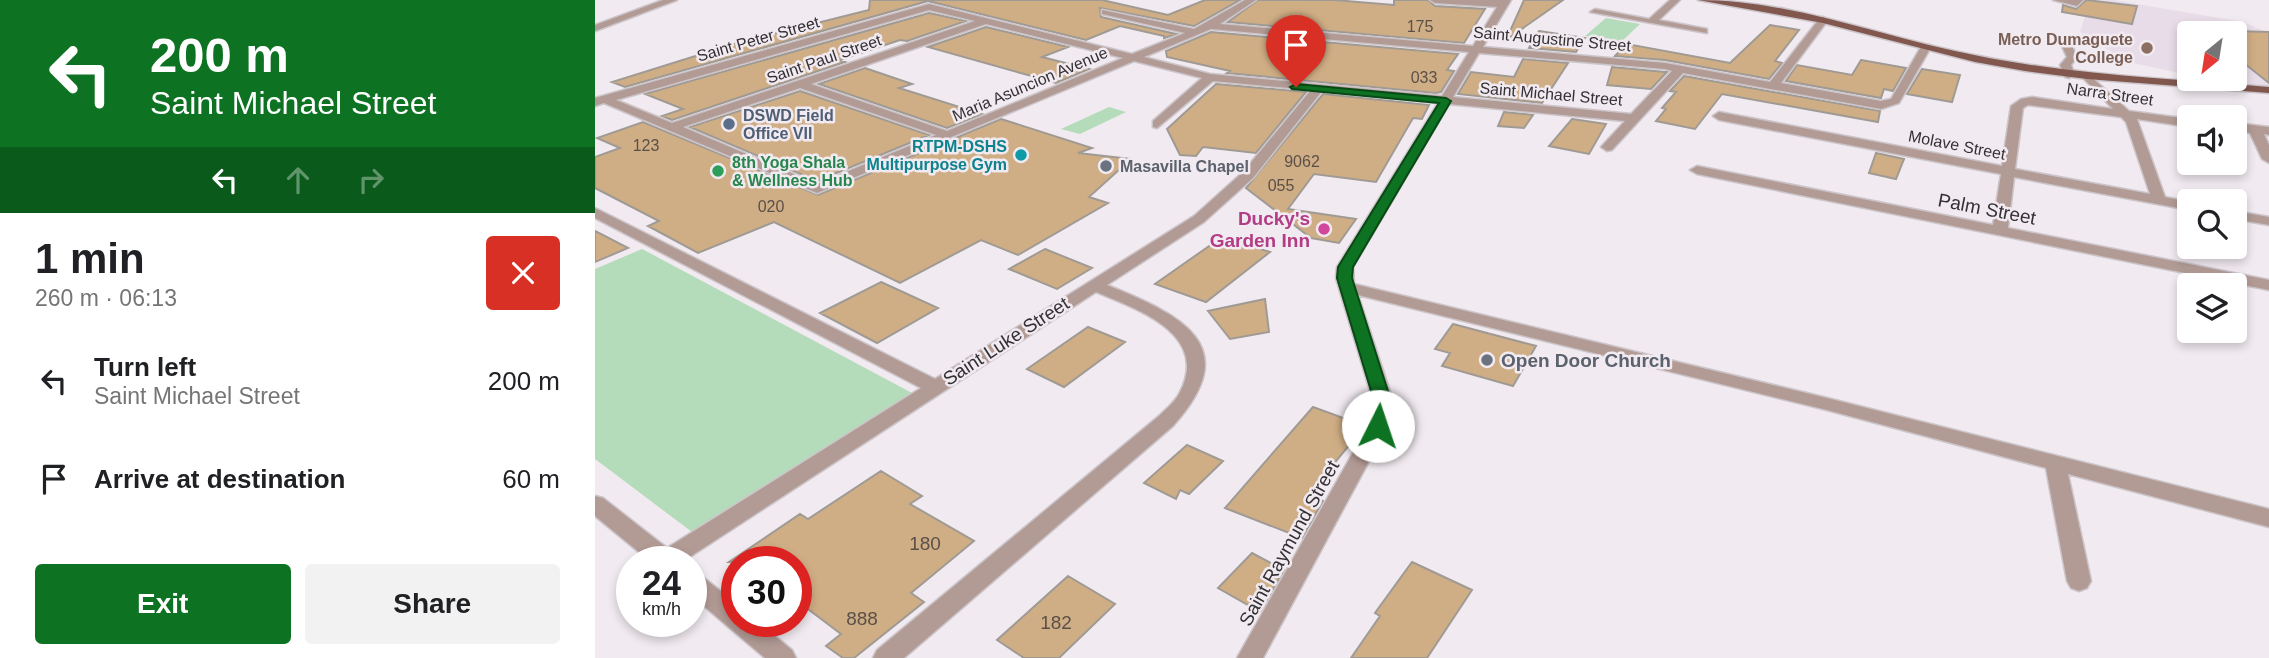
<!DOCTYPE html>
<meta charset="utf-8">
<style>
:root{--surface:#fff;--page:#f2f2f2;--text:#202124;--muted:#757577;--accent:#0d7222}
body{margin:0;font-family:Arial,sans-serif;background:var(--page);color:var(--text);height:100vh;display:flex;flex-direction:column;font-size:26px;white-space:nowrap}
*{box-sizing:border-box;margin:0}
p{font-size:23px;color:var(--muted)}
.icon{flex:none;width:38px;height:38px;fill:none;stroke:currentColor;stroke-width:2;stroke-linecap:round;stroke-linejoin:round}
.map{position:relative;flex:1;overflow:hidden}
.details{display:flex;flex-direction:column;background:var(--surface);width:595px}
.details>*{flex:none}
.guide{background:#0d7222;color:#fff;overflow:hidden}
.needle{width:46px;rotate:210deg}
.tools{position:absolute;left:1582px;top:21px;display:grid;gap:14px}
.tools a{display:grid;place-items:center;width:70px;height:70px;border-radius:7px;background:var(--surface);box-shadow:0 4px 10px #0003;font-size:35px}
.speed{position:absolute;left:21px;top:546px;display:flex;gap:14px;font-size:35px;font-weight:700;text-align:center}
.speed>*{display:grid;place-content:center;width:91px;height:91px;border-radius:50%;background:var(--surface);box-shadow:0 4px 10px #0003;line-height:1}
.speed small{font-size:18px;font-weight:400}
.speed .limit{border:10px solid #d22;background:#fff;color:#111}
.pin{position:absolute;display:grid;place-items:center;width:60px;height:60px;color:#fff;margin:-72px -30px;border-radius:50% 50% 50% 0;rotate:-45deg;box-shadow:0 0 7px #0007}
.pin .icon{rotate:45deg}
.me{position:absolute;width:77px;margin:-38px;rotate:4deg;stroke-linejoin:round;filter:drop-shadow(0 0 5px #0008)}
.turn{display:flex;align-items:center;gap:24px;height:147px;padding:0 35px;font-size:32px}
.turn .icon{width:91px;height:91px;stroke-width:2.5}
.turn b{display:block;font-size:49px;line-height:60px}
.lanes{display:flex;align-items:center;height:66px;padding:0 35px;background:#0003;justify-content:center;gap:35px;direction:ltr}
.lanes .off{opacity:.35}
.round{display:grid;place-items:center;flex:none;width:74px;height:74px;border-radius:7px;background:var(--page)}
.overview{display:flex;align-items:center;justify-content:space-between;height:119px;padding:0 35px}
h1{font-size:42px;font-weight:700;line-height:52px}
.primary-button{display:flex;gap:14px;margin-top:auto;padding:14px 35px}
.primary-button a{flex:1;height:80px;border-radius:7px;background:var(--accent);color:#fff;font-size:28px;font-weight:700;line-height:80px;text-align:center}
.primary-button a+a{background:var(--page);color:var(--text)}
ul{padding:0;list-style:none}
li{display:flex;align-items:center;gap:21px;height:98px;padding:0 35px}
li div{flex:1}
li b{display:block;font-size:26px}
li em{font-style:normal}
main{display:flex;flex:1;min-height:0}
.map>svg:first-child{display:block}
.built{fill:#e8dce8}
.green{fill:#b4dcba}
.building{fill:#d0ae85;stroke:#9f9a94;stroke-width:2}
.lines{fill:none;stroke-linecap:round;stroke-linejoin:round}
.minor-casing{stroke:#cbc5ca;stroke-width:3}
.major-casing{stroke:#cbc5ca;stroke-width:3}
.minor{fill:#b39b95;fill-rule:evenodd}
.major{fill:#81574e;fill-rule:evenodd}
.route{fill:#0d7222;stroke:#084a16;stroke-width:2}
.education-dot{fill:#8d6e63;stroke:#f1eaf0;stroke-width:2.5}
.service-dot{fill:#5c6f8a;stroke:#f1eaf0;stroke-width:2.5}
.culture-dot{fill:#0f9aa8;stroke:#f1eaf0;stroke-width:2.5}
.worship-dot{fill:#6b7280;stroke:#f1eaf0;stroke-width:2.5}
.leisure-dot{fill:#2e9e5b;stroke:#f1eaf0;stroke-width:2.5}
.hotel-dot{fill:#d1479c;stroke:#f1eaf0;stroke-width:2.5}
.labels{text-anchor:middle;dominant-baseline:central;stroke-width:5;stroke-linejoin:round;paint-order:stroke}
.number-label{font-size:16px;fill:#5b5048}
.far-street-label{font-size:16px;fill:#343134;stroke:#f1eaf0}
.far-education-label{font-size:16px;font-weight:bold;fill:#785e54;stroke:#f1eaf0;text-anchor:end}
.far-service-label{font-size:16px;font-weight:bold;fill:#4e5e75;stroke:#f1eaf0;text-anchor:start}
.far-culture-label{font-size:16px;font-weight:bold;fill:#0d838f;stroke:#f1eaf0;text-anchor:end}
.far-leisure-label{font-size:16px;font-weight:bold;fill:#27864d;stroke:#f1eaf0;text-anchor:start}
.far-worship-label{font-size:16px;font-weight:bold;fill:#5b616d;stroke:#f1eaf0;text-anchor:start}
.street-label{font-size:19px;fill:#343134;stroke:#f1eaf0}
.hotel-label{font-size:19px;font-weight:bold;fill:#b23c85;stroke:#f1eaf0;text-anchor:end}
.worship-label{font-size:19px;font-weight:bold;fill:#5b616d;stroke:#f1eaf0;text-anchor:start}
.near-number-label{font-size:19px;fill:#5b5048}
</style>
<main>
<section class="details">
<div class="guide">
<div class="turn"><svg class="icon" aria-label="left" viewBox="0 0 24 24"><path d="M17 20v-9H6M10 6l-5 5 5 5"/></svg><div><b>200 m</b>Saint Michael Street</div></div>
<div class="lanes"><svg class="icon" aria-label="left" viewBox="0 0 24 24"><path d="M17 20v-9H6M10 6l-5 5 5 5"/></svg><svg class="icon off" aria-label="ahead" viewBox="0 0 24 24"><path d="M12 20V5M6 11l6-6 6 6"/></svg><svg class="icon off" aria-label="right" viewBox="0 0 24 24"><path d="M7 20v-9h11M14 6l5 5-5 5"/></svg></div>
</div>
<div class="overview"><div><h1>1 min</h1><p>260 m · 06:13</p></div><a class="round" style="background:#d93025;color:#fff"><svg class="icon" aria-label="close" viewBox="0 0 24 24"><path d="M6 6l12 12M18 6L6 18"/></svg></a></div>
<ul>
<li><svg class="icon" aria-label="left" viewBox="0 0 24 24"><path d="M17 20v-9H6M10 6l-5 5 5 5"/></svg><div><b>Turn left</b><p>Saint Michael Street</p></div><em>200 m</em></li>
<li><svg class="icon" aria-label="arrive" viewBox="0 0 24 24"><path d="M6 21V4h12l-3 4 3 4H6"/></svg><div><b>Arrive at destination</b></div><em>60 m</em></li>
</ul>
<div class="primary-button"><a>Exit</a><a>Share</a></div>
</section>
<div class="map">
<svg width="1674" height="658" viewBox="0 0 1674 658">
<rect width="100%" height="100%" fill="#f1eaf0"/>
<path class="built" d="M1495,0H1518L1648,22L1674,33V86L1615,79H1640V33H1594V75L1533,62L1485,32Z"/>
<path class="green" d="M1011,18L1045,24L1025,43L990,36Z
M514,107L531,112L485,134L466,129Z
M47,249L317,393L97,532L0,459V269Z"/>
<path class="building" d="M275,0H507L573,15L610,0H645L599,26L505,8L506,17L581,34L569,38V36L525,26L491,40L333,1L30,87L17,82L142,43L274,10Z
M663,0H739L799,5V0H833L840,6L890,9L869,43L633,22Z
M929,0H968L911,40Z
M1491,0L1542,6L1537,24L1467,12L1468,5L1481,9Z
M334,13L371,21L312,41L305,40L245,60L250,62L77,120L67,116L88,109L50,94Z
M1175,25L1204,30L1180,61L1187,63L1174,79L1070,60L1020,56L1032,44L1135,63Z
M391,27L473,47L447,57L494,69L461,83L333,47Z
M944,31L990,38L981,52L934,48Z
M1640,31L1674,32V83L1640,56Z
M616,32L863,54L852,70L859,71L846,92L840,93L632,73L635,71L572,57L571,51Z
M928,59L973,63L947,103L863,94L876,72L919,77Z
M1266,60L1311,68L1298,91L1289,89L1286,98L1191,81L1202,65L1257,75Z
M1017,67L1070,72H1072L1056,89L1012,85Z
M270,68L317,84L304,88L387,114L352,128L224,84Z
M1327,69L1365,75L1357,102L1312,94Z
M1089,76L1285,111L1283,122L1127,94L1100,129L1061,121L1071,109L1067,108L1081,92L1075,91Z
M621,84L711,92L661,153L608,147L601,156L585,155L572,129Z
M205,91L334,135L222,181L95,127Z
M728,94L834,105L827,119L818,118L781,182L719,174L693,209L761,219L744,243L716,238L651,188Z
M909,112L938,115L929,128L903,126Z
M406,119L497,148L483,153L536,159L494,197L513,203L423,255L386,240L305,283L179,222L103,253L53,226L64,221L0,188V157L25,148L2,138L48,122L223,195Z
M977,119L1011,124L994,154L954,146Z
M1281,153L1309,159L1301,179L1274,173Z
M0,231L33,248L0,262Z
M627,237L675,252L611,302L560,284Z
M450,249L497,268L462,289L414,269Z
M286,282L343,308L282,343L225,313Z
M670,299L674,332L635,339L613,311Z
M858,324L941,346L918,386L847,366L855,353L840,349Z
M493,327L530,342L469,387L432,369Z
M718,407L770,426L713,495L728,501L707,538L630,508Z
M592,445L628,461L594,494L585,490L581,499L549,483Z
M286,471L327,496L315,504L379,541L316,593L329,602L259,658H248L231,646L246,634L201,600V562H134L205,514L213,519Z
M657,553L689,570L665,612L623,588Z
M817,562L877,590L832,658H756L785,616L780,613Z
M473,576L520,604L464,658H429L402,640Z"/>
<g class="lines">
<defs>
<path id="minor" d="M68,0H82L0,31V25Z
M650,0H661L625,24L878,46L902,7L840,3L835,0H916L888,47L1070,63L1175,82L1225,18L1228,17L1233,20L1186,83L1286,101L1296,99L1327,45H1335L1336,47L1304,103L1286,109L1088,73L1017,150L1012,151L1006,147L1030,121L854,104L758,267L759,284L1228,397L1674,509V527L1473,474L1496,581L1492,588L1484,591L1476,588L1472,581L1451,468L1228,409L763,295L799,404L793,426L668,658H642L773,426L779,404L741,278L742,267L843,103L727,91L658,178L609,222L512,285C586,315 651,345 578,426L309,658H278L282,650L564,416C571,409 581,401 585,392C615,334 542,309 501,292L87,562H56L0,516V496L8,498L72,548L326,388L0,218V208L340,379L599,216L648,172L716,90L618,81L562,128L558,127V121L607,78L539,61L222,193L9,103L0,106V98L334,4L537,54L590,33L507,14V10L599,29ZM334,10L380,21L77,123L21,100ZM391,24L528,58L352,131L216,84ZM616,29L874,52L847,96L615,74L549,57ZM884,53L1070,69L1077,71L1036,114L858,97ZM205,88L341,135L222,184L88,127Z
M1075,0H1085L1064,20L1112,29V33L995,12L1000,9L1054,19Z
M1458,0H1488L1482,6Z
M1470,39L1475,42L1482,57L1476,65L1480,75L1474,78L1470,77L1465,65L1472,57L1465,42Z
M1492,73L1534,111L1594,119V127L1542,119L1570,197L1594,202V210L1419,177L1413,228L1674,280V290L1102,174L1095,170L1102,166L1398,225L1406,174L1124,120L1118,116L1124,112L1407,166L1416,106L1426,99L1437,97L1518,109L1488,78L1486,76ZM1433,105L1526,117L1531,122L1555,194L1420,169L1428,108Z
M1640,123L1674,127V135L1669,134L1674,145V163L1667,159L1655,133L1640,131Z
M1640,211L1674,217V225L1640,219Z
M96,571L104,574L142,604V621H162L197,650L201,658H170L96,595Z"/>
<path id="major" d="M1103,0C1199,0 1291,39 1384,56C1479,75 1577,79 1674,87V93L1492,79L1430,71L1380,62L1228,23Z"/>
</defs>
<use href="#minor" class="minor-casing"/>
<use href="#major" class="major-casing"/>
<use href="#minor" class="minor"/>
<use href="#major" class="major"/>
</g>
<path class="route" d="M701,84L851,98L856,101L758,267L757,278L797,404L790,431H777L774,426L780,404L742,278L743,267L844,103L697,89L695,87Z"/>
<circle class="education-dot" cx="1552" cy="48" r="7"/>
<circle class="service-dot" cx="134" cy="124" r="7"/>
<circle class="culture-dot" cx="426" cy="155" r="7"/>
<g class="worship-dot">
<circle cx="511" cy="166" r="7"/>
<circle cx="892" cy="360" r="7"/>
</g>
<circle class="leisure-dot" cx="123" cy="171" r="7"/>
<circle class="hotel-dot" cx="729" cy="229" r="7"/>
<g class="labels">
<g class="number-label">
<text x="825" y="26">175</text>
<text x="829" y="77">033</text>
<text x="51" y="145">123</text>
<text x="707" y="161">9062</text>
<text x="686" y="185">055</text>
<text x="176" y="206">020</text>
</g>
<g class="far-street-label">
<text transform="translate(163 39) rotate(-16)">Saint Peter Street</text>
<text transform="translate(957 39) rotate(5)">Saint Augustine Street</text>
<text transform="translate(229 59) rotate(-19)">Saint Paul Street</text>
<text transform="translate(435 84) rotate(-23)">Maria Asuncion Avenue</text>
<text transform="translate(956 94) rotate(5)">Saint Michael Street</text>
<text transform="translate(1515 94) rotate(8)">Narra Street</text>
<text transform="translate(1362 145) rotate(11)">Molave Street</text>
</g>
<g class="far-education-label">
<text x="1538" y="39">Metro Dumaguete<tspan x="1538" dy="18">College</tspan></text>
</g>
<g class="far-service-label">
<text x="148" y="115">DSWD Field<tspan x="148" dy="18">Office VII</tspan></text>
</g>
<g class="far-culture-label">
<text x="412" y="146">RTPM-DSHS<tspan x="412" dy="18">Multipurpose Gym</tspan></text>
</g>
<g class="far-leisure-label">
<text x="137" y="162">8th Yoga Shala<tspan x="137" dy="18">&amp; Wellness Hub</tspan></text>
</g>
<g class="far-worship-label">
<text x="525" y="166">Masavilla Chapel</text>
</g>
<g class="street-label">
<text transform="translate(1392 209) rotate(11)">Palm Street</text>
<text transform="translate(411 341) rotate(-33)">Saint Luke Street</text>
<text transform="translate(694 543) rotate(-61)">Saint Raymund Street</text>
</g>
<g class="hotel-label">
<text x="715" y="218">Ducky's<tspan x="715" dy="22">Garden Inn</tspan></text>
</g>
<g class="worship-label">
<text x="906" y="360">Open Door Church</text>
</g>
<g class="near-number-label">
<text x="330" y="543">180</text>
<text x="267" y="618">888</text>
<text x="461" y="622">182</text>
</g>
</g>
</svg>
<div class="tools">
<a><svg class="needle" viewBox="-14 -14 28 28"><path d="M0-13l5 13h-10z" fill="#e53935"/><path d="M0 13l5-13h-10z" fill="#757577"/></svg></a>
<a><svg class="icon" aria-label="sound" viewBox="0 0 24 24"><path d="M4 9h4l5-4v14l-5-4H4zM17 9q2 3 0 6"/></svg></a>
<a><svg class="icon" aria-label="search" viewBox="0 0 24 24"><circle cx="10" cy="10" r="6"/><path d="M15 15l6 6"/></svg></a>
<a><svg class="icon" aria-label="layers" viewBox="0 0 24 24"><path d="M12 4l9 5-9 5-9-5zM3 14l9 5 9-5"/></svg></a>
</div>
<div class="speed"><div>24<small>km/h</small></div><div class="limit">30</div></div>
<div class="pin" style="left:701px;top:87px;background:#d93025"><svg class="icon" aria-label="arrive" viewBox="0 0 24 24"><path d="M6 21V4h12l-3 4 3 4H6"/></svg></div>
<svg class="me" style="left:783px;top:426px" viewBox="-20 -20 40 40"><circle r="19" fill="#fff"/><path d="M0-13L10 11 0 6-10 11z" fill="#0d7222"/></svg>
</div>
</main>
